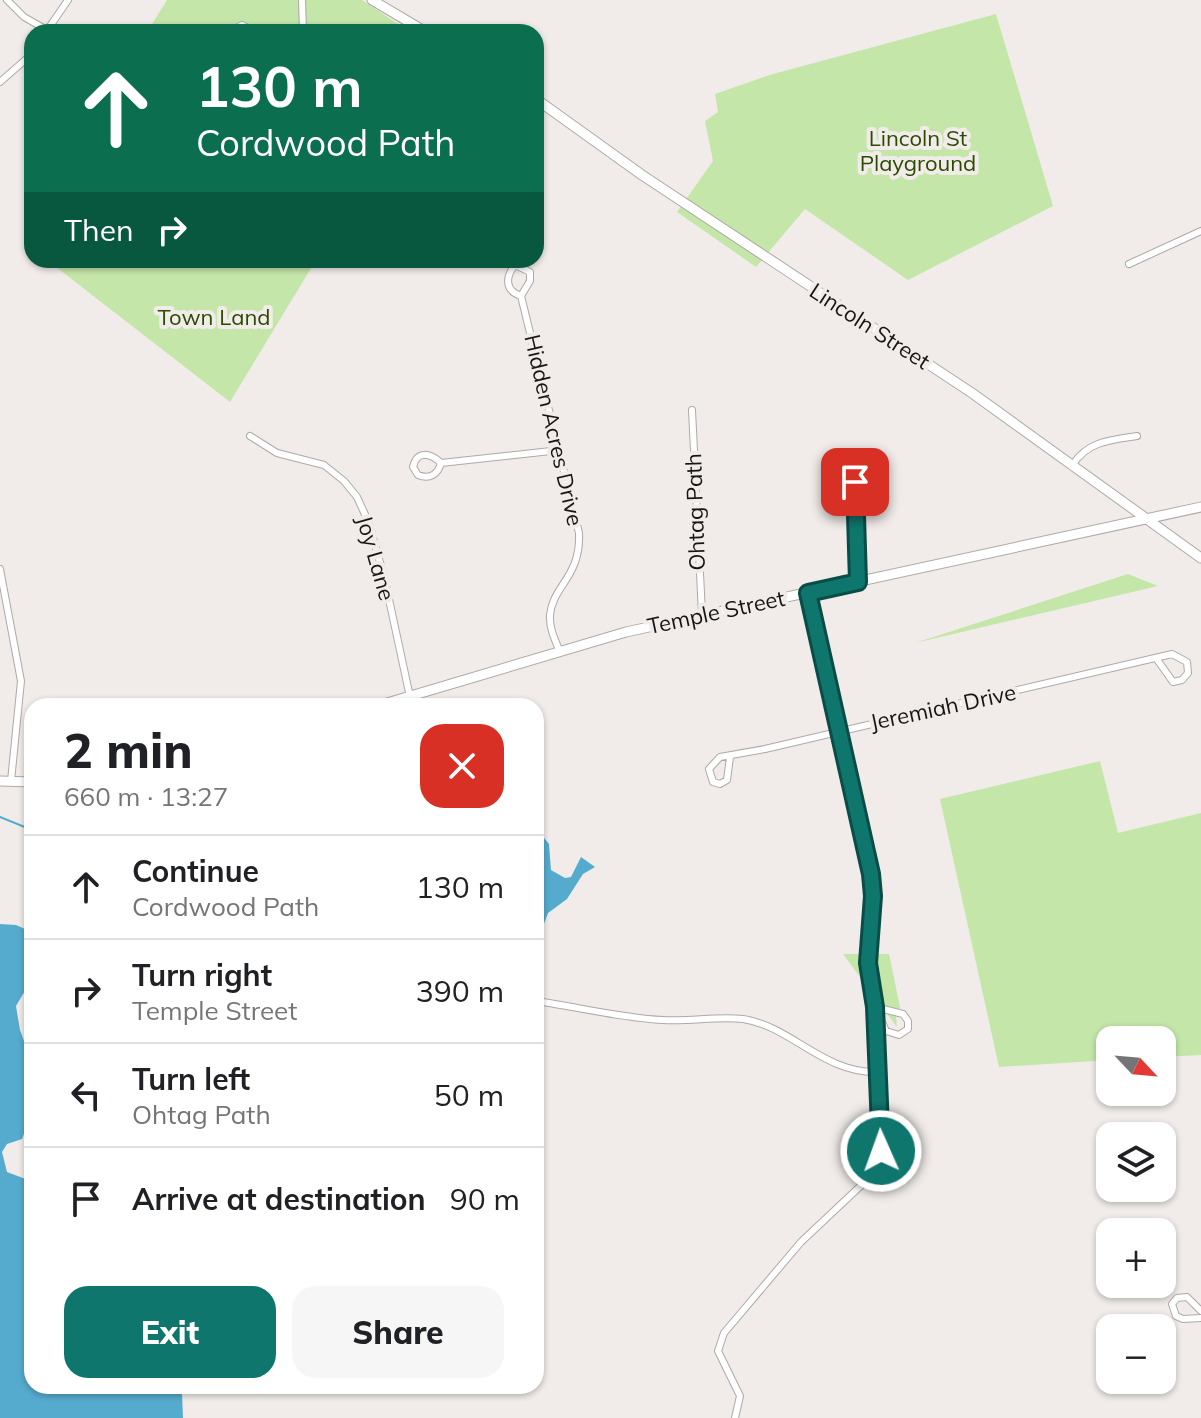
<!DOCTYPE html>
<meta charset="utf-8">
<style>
:root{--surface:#fff;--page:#f6f6f6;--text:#202124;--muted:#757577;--line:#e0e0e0;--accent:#0f766e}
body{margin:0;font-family:Mulish,sans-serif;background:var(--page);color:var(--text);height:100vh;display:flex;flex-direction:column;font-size:30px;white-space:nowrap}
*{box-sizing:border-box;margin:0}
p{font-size:26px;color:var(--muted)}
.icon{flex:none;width:44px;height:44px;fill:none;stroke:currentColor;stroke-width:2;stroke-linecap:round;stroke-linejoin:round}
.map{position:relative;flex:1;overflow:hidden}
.details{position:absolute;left:24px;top:698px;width:520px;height:696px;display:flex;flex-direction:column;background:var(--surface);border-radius:24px;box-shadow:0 2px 6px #0004}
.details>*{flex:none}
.top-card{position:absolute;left:24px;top:24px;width:520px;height:244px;border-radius:24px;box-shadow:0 2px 6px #0004;background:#0b6e4f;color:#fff;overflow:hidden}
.needle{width:52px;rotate:116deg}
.buttons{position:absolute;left:1096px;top:1026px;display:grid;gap:16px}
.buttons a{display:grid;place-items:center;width:80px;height:80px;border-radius:16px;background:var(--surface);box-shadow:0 2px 6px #0004;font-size:40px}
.pin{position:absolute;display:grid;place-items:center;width:68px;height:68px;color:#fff;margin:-34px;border-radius:16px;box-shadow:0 4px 12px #0006}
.me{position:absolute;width:88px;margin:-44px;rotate:358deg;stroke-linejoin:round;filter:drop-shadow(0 0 6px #0008)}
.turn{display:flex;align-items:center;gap:28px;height:168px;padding:0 40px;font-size:36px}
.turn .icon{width:104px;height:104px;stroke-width:2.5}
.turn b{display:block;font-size:56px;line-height:68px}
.then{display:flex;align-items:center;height:76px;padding:0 40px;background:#0003;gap:16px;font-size:30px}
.round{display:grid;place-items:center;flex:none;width:84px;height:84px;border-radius:24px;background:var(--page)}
.summary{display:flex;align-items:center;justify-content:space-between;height:136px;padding:0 40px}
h1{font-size:48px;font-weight:800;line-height:60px}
.primary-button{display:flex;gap:16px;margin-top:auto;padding:16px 40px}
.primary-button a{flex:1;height:92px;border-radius:24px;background:var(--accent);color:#fff;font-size:32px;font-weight:800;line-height:92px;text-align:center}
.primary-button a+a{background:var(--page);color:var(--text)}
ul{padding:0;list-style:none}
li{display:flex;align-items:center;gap:24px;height:104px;padding:0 40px;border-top:2px solid var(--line)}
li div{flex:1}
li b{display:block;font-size:30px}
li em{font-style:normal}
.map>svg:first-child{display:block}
.green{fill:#c4e6a8}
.water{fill:#55abce}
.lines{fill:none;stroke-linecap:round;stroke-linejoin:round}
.stream{stroke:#55abce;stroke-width:2}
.minor-casing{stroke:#aea9a6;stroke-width:8}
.secondary-casing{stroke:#aea9a6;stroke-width:11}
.minor{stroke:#fff;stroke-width:6}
.secondary{stroke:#fff;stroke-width:9}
.route-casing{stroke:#0a4d48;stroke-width:20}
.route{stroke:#0f766e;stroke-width:14}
.labels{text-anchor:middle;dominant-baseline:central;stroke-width:8;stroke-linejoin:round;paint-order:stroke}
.park-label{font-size:22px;fill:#2c4b02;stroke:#f1ece9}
.street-label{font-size:22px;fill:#171514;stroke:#f1ece9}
</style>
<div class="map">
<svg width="1201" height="1418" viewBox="0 0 1201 1418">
<rect width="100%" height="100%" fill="#f1ece9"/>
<path class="green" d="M167,0H362L410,32H147Z
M996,14L1053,206L908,280L805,209L756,267L677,212L713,161L705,121L718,112L715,94L773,74Z
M47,260H316L230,402Z
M1128,574L1158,586L915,643Z
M1100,761L1118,833L1201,813V1055L1162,1057V1040H1110V1060L999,1067L940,799Z
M843,954H889L900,1007L896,1017L897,1027Z"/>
<path class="water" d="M536,828L549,844L551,870L565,878L571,877L581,857L595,867L583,874L567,899L548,913L536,945Z
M0,924L16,925L32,932V979L16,1006L20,1030L32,1063V1113L22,1139L7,1144L2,1152L7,1172L31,1181L32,1184V1386H177L182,1394L183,1418H0Z"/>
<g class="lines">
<path class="stream" d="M0,817L32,830"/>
<defs>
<path id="minor" d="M7,0L24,17L47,30
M302,0L303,32
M46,32L68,0
M229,32L242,25L256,32
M0,82L32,54
M1129,264L1201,231
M521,296L530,281V272L515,265C505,277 505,291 521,296L579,533C581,577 553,585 550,615C549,628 555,640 560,652
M692,410L702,614
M250,436L277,453L324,465L344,481L357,497L368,521L384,576L410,697
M441,463C430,453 417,450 413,467L418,475C430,480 438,474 441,463L560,450
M1073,464C1089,441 1110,440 1137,436
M855,482L858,582
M0,569L21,681L11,781
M808,593L871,874C876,919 865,962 875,1007L903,1014L908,1021V1029L899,1035L886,1031L875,1007
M730,757L727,780L720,784L713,782L709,769L720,757L765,749L1172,654L1187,662L1188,673L1182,680L1173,682L1156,658
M536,1001C578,1007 621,1018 663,1020C689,1022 717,1016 743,1019C791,1026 824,1074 878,1072
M1201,1311L1187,1297L1177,1298L1172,1304L1176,1316L1183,1319L1201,1318
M735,1418L740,1396L718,1351L724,1333L801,1242L869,1178L880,1156L882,1137L875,1015"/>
<path id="secondary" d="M372,0L426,32
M536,99L642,175L972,393L1201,558
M377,706L626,632L1201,507
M0,781L32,782"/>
</defs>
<use href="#minor" class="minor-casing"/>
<use href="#secondary" class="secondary-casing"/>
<use href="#minor" class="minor"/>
<use href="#secondary" class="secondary"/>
</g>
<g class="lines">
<defs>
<path id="route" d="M855,482L858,582L808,593L871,874L873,896L868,963L875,1007L881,1151"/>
</defs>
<use href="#route" class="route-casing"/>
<use href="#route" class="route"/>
</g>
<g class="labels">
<g class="park-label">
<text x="918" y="138">Lincoln St<tspan x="918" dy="25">Playground</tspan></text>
<text x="214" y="317">Town Land</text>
</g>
<g class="street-label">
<text transform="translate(870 326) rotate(33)">Lincoln Street</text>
<text transform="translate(554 430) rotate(77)">Hidden Acres Drive</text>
<text transform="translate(695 512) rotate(-92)">Ohtag Path</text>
<text transform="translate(376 558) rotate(74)">Joy Lane</text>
<text transform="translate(716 612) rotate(-12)">Temple Street</text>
<text transform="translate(943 707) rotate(-12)">Jeremiah Drive</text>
</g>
</g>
</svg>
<div class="buttons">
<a><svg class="needle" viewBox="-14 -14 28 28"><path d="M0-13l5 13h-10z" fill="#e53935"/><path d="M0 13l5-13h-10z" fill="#757577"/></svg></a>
<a><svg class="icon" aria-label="layers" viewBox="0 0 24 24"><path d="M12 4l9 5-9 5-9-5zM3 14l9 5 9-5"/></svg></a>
<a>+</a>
<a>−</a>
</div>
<div class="pin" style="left:855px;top:482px;background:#d93025"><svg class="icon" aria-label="arrive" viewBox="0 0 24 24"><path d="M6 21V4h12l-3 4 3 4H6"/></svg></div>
<svg class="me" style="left:881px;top:1151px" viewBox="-20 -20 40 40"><circle r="17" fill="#0f766e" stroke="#fff" stroke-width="3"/><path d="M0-11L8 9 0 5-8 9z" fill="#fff"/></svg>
<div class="top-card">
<div class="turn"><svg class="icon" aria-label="ahead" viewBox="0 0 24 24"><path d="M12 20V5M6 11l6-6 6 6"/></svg><div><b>130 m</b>Cordwood Path</div></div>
<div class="then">Then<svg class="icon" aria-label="right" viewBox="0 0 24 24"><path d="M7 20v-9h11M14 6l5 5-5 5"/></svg></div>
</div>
<section class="details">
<div class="summary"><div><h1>2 min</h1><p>660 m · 13:27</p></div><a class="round" style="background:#d93025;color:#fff"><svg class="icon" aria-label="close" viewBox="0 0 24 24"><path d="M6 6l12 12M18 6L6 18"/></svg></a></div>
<ul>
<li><svg class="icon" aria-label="ahead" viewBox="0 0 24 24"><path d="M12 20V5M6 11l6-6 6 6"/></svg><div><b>Continue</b><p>Cordwood Path</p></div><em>130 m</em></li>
<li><svg class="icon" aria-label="right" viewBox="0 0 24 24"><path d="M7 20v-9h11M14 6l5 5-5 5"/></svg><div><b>Turn right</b><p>Temple Street</p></div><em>390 m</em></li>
<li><svg class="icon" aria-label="left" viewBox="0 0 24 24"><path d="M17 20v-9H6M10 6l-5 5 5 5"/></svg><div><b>Turn left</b><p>Ohtag Path</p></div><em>50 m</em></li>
<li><svg class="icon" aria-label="arrive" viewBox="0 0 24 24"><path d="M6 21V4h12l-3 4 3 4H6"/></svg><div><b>Arrive at destination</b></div><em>90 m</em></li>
</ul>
<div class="primary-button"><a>Exit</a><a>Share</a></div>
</section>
</div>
